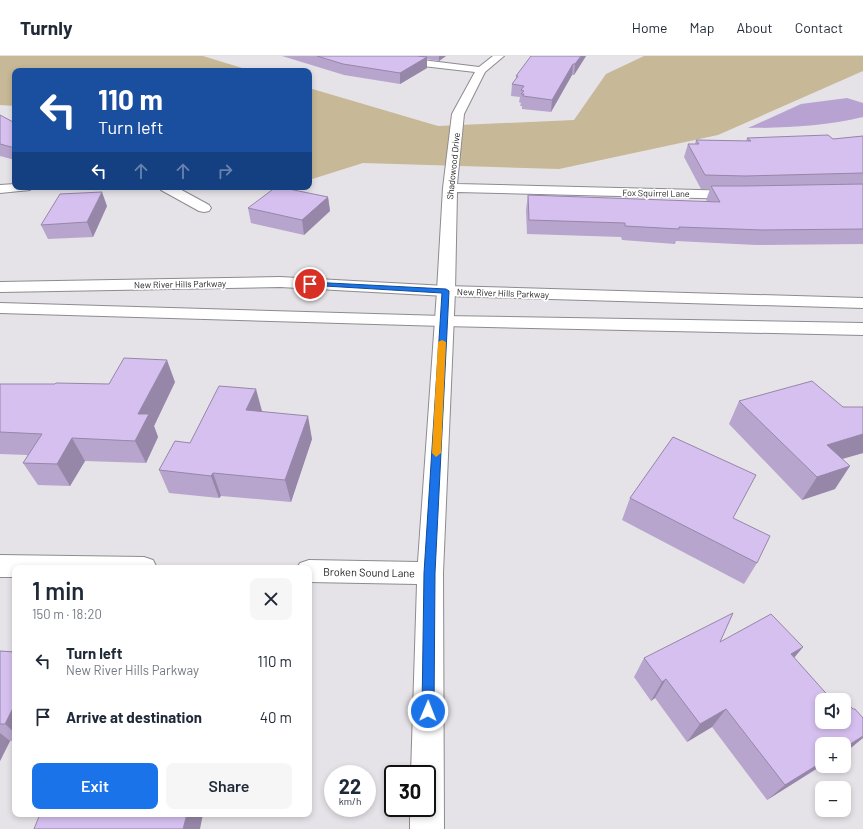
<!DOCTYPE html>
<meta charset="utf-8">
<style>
:root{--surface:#fff;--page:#f6f6f7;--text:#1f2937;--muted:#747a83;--line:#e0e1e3;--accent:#1a73e8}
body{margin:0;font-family:Barlow,sans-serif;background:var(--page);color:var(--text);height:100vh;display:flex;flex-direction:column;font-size:15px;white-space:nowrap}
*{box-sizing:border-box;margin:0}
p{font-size:13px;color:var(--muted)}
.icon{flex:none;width:22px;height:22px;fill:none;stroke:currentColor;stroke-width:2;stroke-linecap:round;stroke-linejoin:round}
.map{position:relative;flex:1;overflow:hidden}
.drawer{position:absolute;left:12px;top:509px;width:300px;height:252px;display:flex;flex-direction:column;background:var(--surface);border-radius:8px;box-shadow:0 2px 6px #0003}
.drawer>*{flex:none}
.banner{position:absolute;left:12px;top:12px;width:300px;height:122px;border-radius:8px;box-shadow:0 2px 6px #0003;background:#1a4fa0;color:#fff;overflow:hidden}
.tools{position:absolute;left:815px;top:637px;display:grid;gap:8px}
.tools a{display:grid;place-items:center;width:36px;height:36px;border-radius:8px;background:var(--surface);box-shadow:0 2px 6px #0003;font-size:20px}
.speed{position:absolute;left:324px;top:709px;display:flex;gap:8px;font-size:20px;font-weight:700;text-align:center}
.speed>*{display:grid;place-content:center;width:52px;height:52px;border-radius:50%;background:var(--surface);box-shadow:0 2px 6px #0003;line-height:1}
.speed small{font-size:10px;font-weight:400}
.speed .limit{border:2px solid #111;border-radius:6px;background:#fff;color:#111}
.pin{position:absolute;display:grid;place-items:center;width:34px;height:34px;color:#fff;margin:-17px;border:2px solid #fff;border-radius:50%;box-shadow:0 1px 4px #0007}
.me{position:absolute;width:44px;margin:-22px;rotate:1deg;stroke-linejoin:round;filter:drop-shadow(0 0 3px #0008)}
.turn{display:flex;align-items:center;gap:14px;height:84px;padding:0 20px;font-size:18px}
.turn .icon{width:52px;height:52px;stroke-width:2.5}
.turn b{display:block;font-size:28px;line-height:34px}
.lanes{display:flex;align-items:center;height:38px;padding:0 20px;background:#0003;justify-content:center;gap:20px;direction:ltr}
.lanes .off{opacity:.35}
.round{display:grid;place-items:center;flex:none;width:42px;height:42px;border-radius:8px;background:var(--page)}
.headline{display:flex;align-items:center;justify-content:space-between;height:68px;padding:0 20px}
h1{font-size:24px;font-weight:600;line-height:30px}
.action{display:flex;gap:8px;margin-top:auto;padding:8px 20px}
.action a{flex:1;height:46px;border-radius:8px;background:var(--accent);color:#fff;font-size:16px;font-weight:600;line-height:46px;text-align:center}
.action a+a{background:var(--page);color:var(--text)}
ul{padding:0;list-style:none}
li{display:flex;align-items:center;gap:12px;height:56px;padding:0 20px}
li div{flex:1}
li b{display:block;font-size:15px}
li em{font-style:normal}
header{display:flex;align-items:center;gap:24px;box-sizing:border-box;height:56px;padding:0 20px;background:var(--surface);border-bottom:1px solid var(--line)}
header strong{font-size:19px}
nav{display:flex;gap:22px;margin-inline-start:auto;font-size:14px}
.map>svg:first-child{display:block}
.green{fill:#c7b897}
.water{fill:#b8a2d1}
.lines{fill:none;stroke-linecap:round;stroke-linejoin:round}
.minor-casing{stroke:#8d8b8f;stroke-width:2}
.tertiary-casing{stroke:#8d8b8f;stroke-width:2}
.minor{fill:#fff;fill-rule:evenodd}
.tertiary{fill:#fff;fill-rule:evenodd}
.wall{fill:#b8a5ce}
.shaded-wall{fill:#9686a8}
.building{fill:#d6c0f0;stroke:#9686a8}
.route{fill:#1a73e8;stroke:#114b97}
.slow{fill:#f59e0b}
.labels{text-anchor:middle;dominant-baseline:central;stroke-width:3.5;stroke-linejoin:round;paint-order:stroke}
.far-street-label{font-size:9px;fill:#242425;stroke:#fff}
.street-label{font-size:11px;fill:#242425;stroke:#fff}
</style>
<header>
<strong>Turnly</strong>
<nav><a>Home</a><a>Map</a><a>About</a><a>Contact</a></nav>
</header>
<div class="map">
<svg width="863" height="773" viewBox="0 0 863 773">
<rect width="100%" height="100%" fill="#e5e3e7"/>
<path class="green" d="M0,0H203L252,15H15V50L0,49Z
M644,0H863V15L718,79L559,113L363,107L309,124V32L438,70L574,64L606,18Z"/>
<path class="water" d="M847,42L863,47V61C826,70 786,72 748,72L801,48Z"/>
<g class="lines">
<defs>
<path id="minor" d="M386,0H402L414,3L479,11L493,0H504L485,16L464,58L457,128L739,135L744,136L746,139L744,142L739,143L457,136L455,235L443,517L444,773H410V752H427V718H411L417,528L309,526V512H297L300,507L309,504L418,506L437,235L443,132L452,58L475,16L414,9L388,2Z
M15,128V131H32L30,134L0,137V129Z
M159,131H176L209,149L211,152L209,155L204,156L199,155L161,134Z
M0,499L144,501L153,504L157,512H15V521H0Z"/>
<path id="tertiary" d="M280,221L446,230L863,242V252L446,240L280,231L0,236V226Z
M0,247L443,260L863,267V279L443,270L0,257Z"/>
</defs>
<use href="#minor" class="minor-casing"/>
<use href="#tertiary" class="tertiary-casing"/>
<use href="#minor" class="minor"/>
<use href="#tertiary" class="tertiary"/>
</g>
<path class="wall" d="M282,0H446L439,5L427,3V12L400,28L344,19Z
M586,0L574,19H572L551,56L522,53V50H520L521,47L519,46L520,41L511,40L512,28L516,23V20Z
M0,59L15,67V104L0,100Z
M863,80V188L756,189L676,185L675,188L622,184L621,181L527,178L526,154L528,139L708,146L706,144L710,133H701L684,101L688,88H695L696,84L746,85L747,82L833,83Z
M328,141L330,155L304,179L251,167L248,152Z
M107,150L93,181L48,183L41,169Z
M175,326L154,370L158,381L146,407L85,405L70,430L38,429L23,407L28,399L0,398V328H109Z
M739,345L843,351H863V397L842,403L835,433L802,444L729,368Z
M262,356L312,383L291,446L221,440L219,442L169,437L159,414L190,387Z
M630,442L733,462L757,507L744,528L622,464Z
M720,586L803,591L794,602L852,691L767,744L712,671L687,686L655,642L651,645L634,621L644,602Z
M0,595L15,596V685H10L0,705Z"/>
<path class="shaded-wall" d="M439,0H446L439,5Z
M581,0H586L574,19L575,8Z
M427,1V12L400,28V17Z
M573,8L572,19L551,56L552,44Z
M102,136L107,150L93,181L87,166Z
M328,141L330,155L304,179L302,164Z
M167,304L175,326L154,370L158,381L146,407L135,385L138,358Z
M256,333L262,355L253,377L246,354Z
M308,360L312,383L291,446L285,424Z
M863,378V397L813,411L827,389Z
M72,382L85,405L70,430L57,408Z
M850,410L835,433L802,444L817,421Z
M213,417L221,440L219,442L211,420Z
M803,591L786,611L791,598Z
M666,623L655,642L651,645L662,626Z
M15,648V677L5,668Z
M726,653L712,671L687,686L700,668Z
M0,677L10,685L0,705Z
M863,680V682L852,691L844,695V692Z
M822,706V709L767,744L785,729Z
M187,758H203L200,773H183Z"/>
<path class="building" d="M317,0H417L427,1L400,17L343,8Z
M531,0H581L575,8H573L552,44L523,40L524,38H521L524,35L521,34L524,30L512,28L518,20H516Z
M0,59L15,67V92L0,88Z
M828,79L833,83L863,80V117L745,120L705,119L688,88H699L696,84L751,85L747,82Z
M863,128V173L762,174L679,171V173L625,170V167L529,164L528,139L720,146L711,130H745Z
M276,131H279L328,141L302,164L248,152Z
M102,136L87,166L41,169L60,138Z
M124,302L167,304L138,358H149L135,385L72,382L57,408L23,407L42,378L0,376V328H55L56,327L109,328Z
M812,325L843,351H863V378L827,389L850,410L817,421L739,345Z
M219,330L256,333L246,354L308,360L285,424L213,417L211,420L159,414L175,385L190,387Z
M673,381L756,419L733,462L770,480L757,507L630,442Z
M733,557L720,586L771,558L803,591L791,598L832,644H822V666H844V650L848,648L853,653H855L863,662V680L844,692V688H822V706L785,729L726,653L700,668L666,623L662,626L644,602Z
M0,595L15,596V648L5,668H0Z
M40,758H187L183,773H34Z"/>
<path class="route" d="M310,226L446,233L449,235L435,517L434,655L433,660L428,662L424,660L422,655L424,517L442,237L308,229V227Z"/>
<path class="slow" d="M442,284L446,286L441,397L436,401L432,397L438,286Z"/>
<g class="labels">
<g class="far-street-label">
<text transform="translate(453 110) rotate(-84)">Shadowood Drive</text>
<text transform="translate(656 137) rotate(1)">Fox Squirrel Lane</text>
<text transform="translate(180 228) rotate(-1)">New River Hills Parkway</text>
<text transform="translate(503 237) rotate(2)">New River Hills Parkway</text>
</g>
<g class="street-label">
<text transform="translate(369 516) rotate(1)">Broken Sound Lane</text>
</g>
</g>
</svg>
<div class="tools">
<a><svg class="icon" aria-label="sound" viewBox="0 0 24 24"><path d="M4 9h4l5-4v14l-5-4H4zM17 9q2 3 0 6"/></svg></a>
<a>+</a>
<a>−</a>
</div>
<div class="speed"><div>22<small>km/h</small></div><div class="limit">30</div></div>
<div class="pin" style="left:310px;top:228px;background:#d93025"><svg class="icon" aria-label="arrive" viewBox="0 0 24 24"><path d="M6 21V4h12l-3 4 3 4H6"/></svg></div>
<svg class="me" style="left:428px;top:655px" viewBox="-20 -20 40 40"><circle r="17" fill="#1a73e8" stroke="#fff" stroke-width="3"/><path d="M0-11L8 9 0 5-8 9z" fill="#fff"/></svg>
<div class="banner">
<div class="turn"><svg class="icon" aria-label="left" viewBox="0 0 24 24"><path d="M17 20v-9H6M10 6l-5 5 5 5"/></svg><div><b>110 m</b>Turn left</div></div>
<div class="lanes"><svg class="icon" aria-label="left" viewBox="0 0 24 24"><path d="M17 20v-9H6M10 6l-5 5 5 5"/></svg><svg class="icon off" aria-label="ahead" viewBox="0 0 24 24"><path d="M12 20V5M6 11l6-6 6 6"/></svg><svg class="icon off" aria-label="ahead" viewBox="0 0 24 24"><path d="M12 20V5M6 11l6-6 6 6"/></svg><svg class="icon off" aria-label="right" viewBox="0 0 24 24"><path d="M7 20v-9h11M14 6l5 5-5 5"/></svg></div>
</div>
<section class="drawer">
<div class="headline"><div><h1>1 min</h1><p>150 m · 18:20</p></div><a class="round"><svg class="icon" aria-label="close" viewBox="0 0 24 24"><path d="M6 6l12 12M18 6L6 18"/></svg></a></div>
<ul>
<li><svg class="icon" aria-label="left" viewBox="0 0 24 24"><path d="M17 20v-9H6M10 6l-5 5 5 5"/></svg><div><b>Turn left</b><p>New River Hills Parkway</p></div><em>110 m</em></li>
<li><svg class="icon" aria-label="arrive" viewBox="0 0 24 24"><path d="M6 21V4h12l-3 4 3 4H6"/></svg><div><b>Arrive at destination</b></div><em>40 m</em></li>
</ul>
<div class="action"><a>Exit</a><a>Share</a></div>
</section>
</div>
